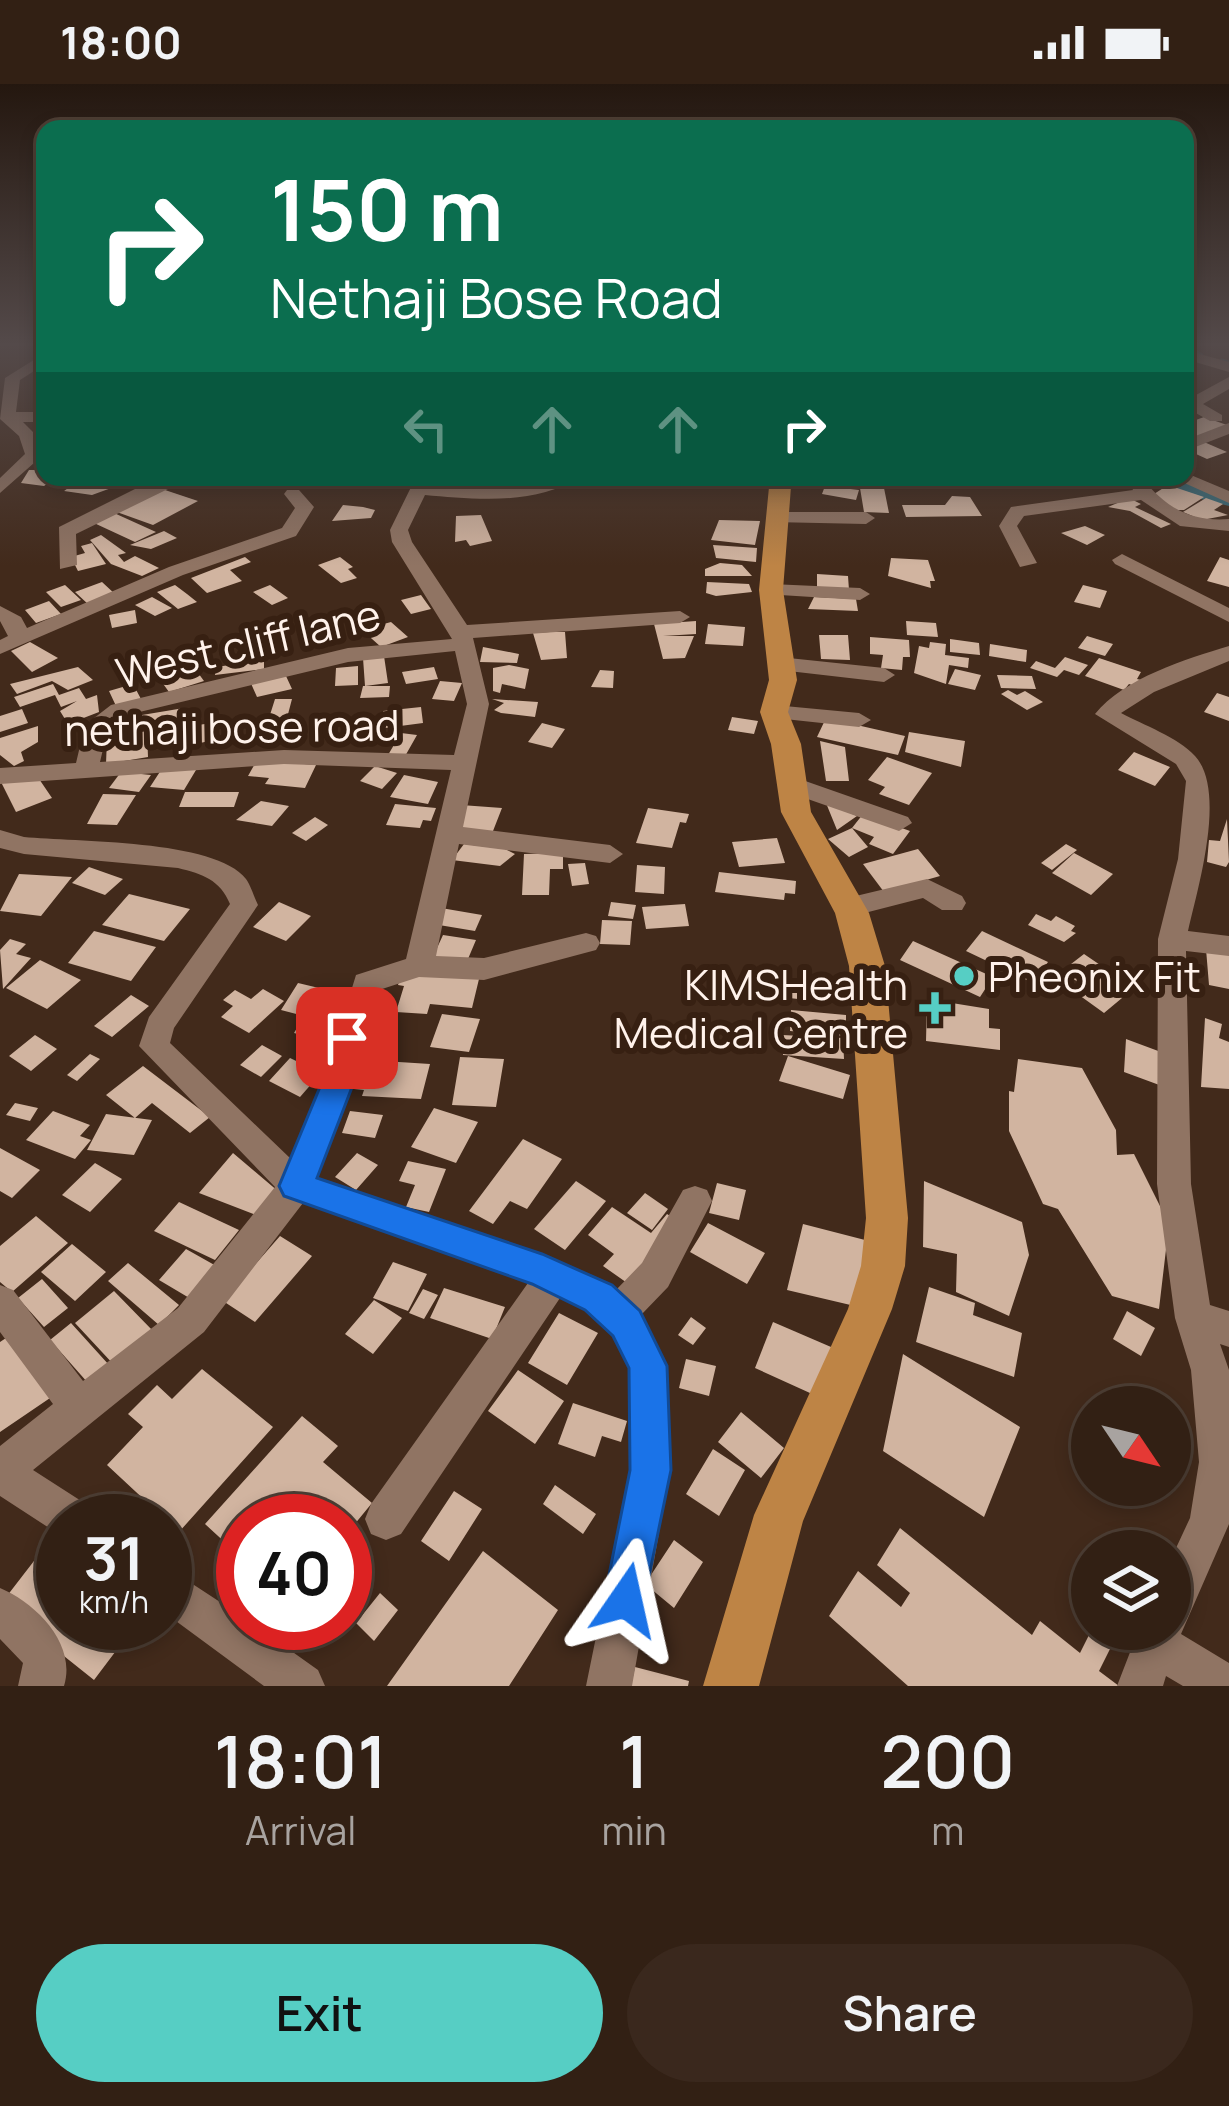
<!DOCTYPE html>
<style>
:root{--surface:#322014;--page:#3a281d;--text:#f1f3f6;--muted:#a8a3a0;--line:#4d3e34;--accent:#56cec4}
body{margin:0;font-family:Manrope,sans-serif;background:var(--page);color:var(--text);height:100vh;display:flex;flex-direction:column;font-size:45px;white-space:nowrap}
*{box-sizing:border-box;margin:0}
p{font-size:39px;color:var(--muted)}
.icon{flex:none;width:66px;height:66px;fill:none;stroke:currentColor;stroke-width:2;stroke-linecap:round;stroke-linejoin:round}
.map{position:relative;height:1602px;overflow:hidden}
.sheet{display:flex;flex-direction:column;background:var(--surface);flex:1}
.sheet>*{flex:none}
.guide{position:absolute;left:36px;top:36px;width:1158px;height:366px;border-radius:24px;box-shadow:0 6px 18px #0003,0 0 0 3px var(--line);background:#0b6e4f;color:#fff;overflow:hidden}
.needle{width:78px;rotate:125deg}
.controls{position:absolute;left:1071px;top:1302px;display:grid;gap:24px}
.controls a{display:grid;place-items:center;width:120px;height:120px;border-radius:50%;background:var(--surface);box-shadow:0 6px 18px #0003,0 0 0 3px var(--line);font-size:60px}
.speed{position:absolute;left:36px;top:1410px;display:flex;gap:24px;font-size:60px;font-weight:700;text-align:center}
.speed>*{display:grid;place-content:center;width:156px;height:156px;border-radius:50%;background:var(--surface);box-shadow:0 6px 18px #0003,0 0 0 3px var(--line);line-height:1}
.speed small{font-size:30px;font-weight:400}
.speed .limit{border:18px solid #d22;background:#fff;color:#111}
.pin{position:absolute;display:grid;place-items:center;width:102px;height:102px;color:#fff;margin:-51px;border-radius:24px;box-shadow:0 6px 18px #0006}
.me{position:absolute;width:132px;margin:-66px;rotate:11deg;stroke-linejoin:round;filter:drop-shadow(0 0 9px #0008)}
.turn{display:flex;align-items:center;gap:42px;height:252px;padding:0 36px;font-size:54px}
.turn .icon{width:156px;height:156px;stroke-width:2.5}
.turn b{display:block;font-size:84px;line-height:102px}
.lanes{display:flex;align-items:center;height:114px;padding:0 36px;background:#0003;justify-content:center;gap:60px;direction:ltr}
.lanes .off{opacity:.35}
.eta{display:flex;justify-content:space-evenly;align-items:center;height:204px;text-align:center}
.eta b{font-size:72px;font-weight:600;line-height:84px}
.cta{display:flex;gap:24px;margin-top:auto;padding:24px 36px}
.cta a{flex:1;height:138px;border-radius:72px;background:var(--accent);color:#111;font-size:48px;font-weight:600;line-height:138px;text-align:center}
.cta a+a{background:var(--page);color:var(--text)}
.status{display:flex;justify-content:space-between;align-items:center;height:84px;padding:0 60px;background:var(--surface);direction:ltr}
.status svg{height:33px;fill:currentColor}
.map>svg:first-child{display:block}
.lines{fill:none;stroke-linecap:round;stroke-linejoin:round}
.stream{stroke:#366976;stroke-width:3}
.river{fill:#366976;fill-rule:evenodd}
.building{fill:#d1b4a0}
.minor{fill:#907463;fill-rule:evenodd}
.major{fill:#be8445;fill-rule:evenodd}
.route{fill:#1a73e8;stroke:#114b97;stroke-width:3}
.poi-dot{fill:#56cec4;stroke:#372012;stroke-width:4.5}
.labels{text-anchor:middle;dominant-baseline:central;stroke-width:12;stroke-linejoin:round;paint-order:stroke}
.street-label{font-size:42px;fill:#fff2eb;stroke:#372012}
.poi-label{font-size:42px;fill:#fff2eb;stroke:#372012;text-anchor:start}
</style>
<div class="status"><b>18:00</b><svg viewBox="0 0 49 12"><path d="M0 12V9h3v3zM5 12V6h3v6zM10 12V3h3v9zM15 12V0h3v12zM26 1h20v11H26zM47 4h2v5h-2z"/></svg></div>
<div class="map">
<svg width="1229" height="1602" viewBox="0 0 1229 1602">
<rect width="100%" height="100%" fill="#422a1b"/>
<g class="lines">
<path class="stream" d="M1185,261L1202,271
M1222,276L1229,278"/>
<path class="river" d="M1185,392L1229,408V422L1181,410L1159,393Z"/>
</g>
<path class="building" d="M1204,333L1227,341L1200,354L1185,348V340Z
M1204,358L1227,368L1207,375L1185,365Z
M29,386H45V393H56L44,402L21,399Z
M187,393H212L230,396L220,403L180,398Z
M78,397L114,403L92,411L64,407Z
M1168,401L1204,413L1184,426H1173L1154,410Z
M825,402L859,406L856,416L822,410Z
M159,404L198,417L153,441L114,427Z
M860,404H884L889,429L864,428Z
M952,412L970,413L982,432L906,433L902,421H945Z
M1129,414L1141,420L1135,423L1171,440L1161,444L1130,427L1108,423Z
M1206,414L1223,420L1214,426L1228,431L1202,436L1183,428Z
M343,421L363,423L375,426L371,434L332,437Z
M114,429L156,448L135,458L94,439Z
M481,431L492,457L470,462L466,456L455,458L456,432Z
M719,436L760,437L755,461L711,456Z
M1085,442L1105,451L1087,461L1061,449Z
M164,447L177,454L151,465L130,461Z
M101,451L126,469L118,471L124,478L135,472L159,484L142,492L111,480L90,456Z
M92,459L106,480L78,487L71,473L85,469L81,462Z
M713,461L757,464L756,478L716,474Z
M245,473L251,478L230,486L242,497L207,509L191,494Z
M340,473L353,483L348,485L357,494L341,499L318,481Z
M1220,473L1229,476V503L1207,497Z
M891,474L928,476L935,497H930L931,504L888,492Z
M720,479L742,481L752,492H705V485Z
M817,490L848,492L849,506L817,505Z
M102,498L116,511L89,521L75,508Z
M707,498L749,500L752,508L716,512L706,509Z
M65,501L81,516L61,523L46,508Z
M175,501L187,510L197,518L178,525L157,508Z
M270,501L288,514L272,521L253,508Z
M1083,501L1107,507L1100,524L1074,518Z
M421,511L431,525L411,530L401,516Z
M152,513L161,518L172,524L155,532L135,521Z
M814,513L856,515L858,527L808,525Z
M49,517L61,530L36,539L25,526Z
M135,526L137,539L112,544L109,531Z
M696,537V550L663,552H694L685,574L663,575L654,540Z
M906,537L936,539L938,553L907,551Z
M391,538L408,553L381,563L362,546Z
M708,540L745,543L743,562L705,560Z
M329,542L333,553L309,562L302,548Z
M550,548H565L567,574L541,576L533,549Z
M819,551H848L850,576L821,575Z
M1087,552L1113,560L1105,572L1078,564Z
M870,553L909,556L910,573H903L902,586L881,584L883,571L870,570Z
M950,555L979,559L980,571L950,568Z
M30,558L58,574L32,588L11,567Z
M930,558L946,560L945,571L969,574L968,584L949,581L946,600L914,589L919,562L929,564Z
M990,560L1027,566L1026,578L989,572Z
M483,563L519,570L517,579L480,578Z
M264,568V585L215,591L216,583L230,581L231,571Z
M384,572L388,599L365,602L363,574Z
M1065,573L1088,581L1079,591L1064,586L1057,593L1030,584L1036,577L1055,584Z
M1099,574L1141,588L1137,595L1145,597L1140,604L1129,600L1124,606L1085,592Z
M190,578L204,597L169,608L156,590Z
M509,581L529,585L525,605L502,600L500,609L493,607V584Z
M358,582V601L335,602L336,584Z
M78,583L93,596L68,606L52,597L17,610L10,600Z
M434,583L438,595L406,600L402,588Z
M955,585L981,591L975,606L948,600Z
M600,586L614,587L613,604L591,603Z
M997,591L1032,592L1036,605L1001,604Z
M286,592L292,605L257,613L249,595Z
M440,597L462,599L454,617L432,615Z
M53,600L59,611L79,604L86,615L97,611L99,628L68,640L60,627L77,617L61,623L55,611L20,623L14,613Z
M133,600L141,615L116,622L109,607Z
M363,602H390L389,613L360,614Z
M1008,606L1017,611L1025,607L1043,618L1027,626L1001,610Z
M1217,609L1229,613V637L1204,628Z
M275,615H292L287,634H269Z
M492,615L538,618L535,633L501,629L494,626L504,619Z
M421,623L423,639L385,644L383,627Z
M184,624V638L136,645V632Z
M22,625L28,639L0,648V632Z
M732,633L758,637L754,650L728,646Z
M826,634L905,652L898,671L817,653Z
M212,639L214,656L186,662L184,643Z
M542,639L565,645L552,664L528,658Z
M38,642V658L21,668L24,677L14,682L0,671V654Z
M147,647L148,673L106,680L107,654Z
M909,648L965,657L961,683L905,668Z
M401,649L417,651L404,674L388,671Z
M820,657L845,663L849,697H826Z
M1134,668L1170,683L1155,702L1118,686Z
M887,673L932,689L909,721L879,710L885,703L868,696Z
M257,676L316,681L305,704L265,700L269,694L248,692Z
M375,682L397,689L382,705L360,697Z
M163,683L196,686L184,706L150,703Z
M121,688L151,691L139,708L109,704Z
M35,689L52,714L16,728L0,696Z
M404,691L438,698L428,720L390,713Z
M185,708H239L234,723H179Z
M103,710L136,711L117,741L87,740Z
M261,717L289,722L272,742L236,736Z
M826,719L857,732L837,746Z
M395,720L436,724L431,737L423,736L420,744L386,741Z
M461,721L502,724L493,747H456Z
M648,724L689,730L686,739L680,738L672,764L636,759Z
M863,730L910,747L893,770L869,760L874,753L852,744Z
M315,733L328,741L306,757L292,749Z
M1227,735L1229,778L1226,783L1207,778L1209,756L1220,757Z
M852,744L868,763L849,773L828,755Z
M777,754L785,779L739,783L732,758Z
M464,760L505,765L515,770L500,782L452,776Z
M1066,760L1077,766L1052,786L1041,779Z
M918,765L940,792L884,808L863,780Z
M563,769V785H550L549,811H522L524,770Z
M1074,769L1113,790L1091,811L1052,789Z
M585,779L589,800L572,802L568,780Z
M637,781L665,783L664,810L635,808Z
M89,783L123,795L105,811L72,799Z
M719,788L796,797L795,810L785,809L784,816L715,808Z
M19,790L72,793L41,832L0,827Z
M129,810L190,825L164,857L102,841Z
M279,818L311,832L286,857L253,843Z
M611,818L636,821L633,835L608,832Z
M685,820L689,842L646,845L642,823Z
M441,824L482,831L475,847L433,840Z
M1036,830L1051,837L1056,832L1075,842L1071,847L1076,849L1064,858L1028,841Z
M602,836L632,837L630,861L600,860Z
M94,847L156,863L131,897L68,879Z
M982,847L1048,878L1033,899L966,867Z
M443,851L476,856L465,882L431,877Z
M10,855L26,860L16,870L31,874L3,905L0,866Z
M913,857L993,893L980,913L900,876Z
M1206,865L1229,869V905L1209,901Z
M1084,870L1134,904L1104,929L1079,911L1088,905L1062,887Z
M40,876L81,896L47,925L6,904Z
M402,888L479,895L472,924L430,920L427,930L396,928L404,902L398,901Z
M298,899L340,909L312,954L294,949L304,932L281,926Z
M791,899L827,904L826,918L789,914Z
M263,905L284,917L249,949L221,933L233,922L223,916L235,906L251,915Z
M131,911L149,922L112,953L94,942Z
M927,915L989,925V944L1000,945V966L926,957Z
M791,926L846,931V952L790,947Z
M442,930L480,935L469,968L430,963Z
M1205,934L1222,940L1219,954L1229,958V1005L1201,1003Z
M35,951L57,965L31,987L9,972Z
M782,951L843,954L844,975L783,971Z
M1126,955L1169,971L1162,1002L1124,988Z
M262,961L282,972L261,993L240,981Z
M90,970L100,975L77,997L67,991Z
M788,972L850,991L843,1015L779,997Z
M460,973L504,975L496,1023L452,1021Z
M290,974L321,989L300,1013L269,997Z
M352,975L430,980L421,1015L362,1012L364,1006L344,1004Z
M1018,975L1082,984L1116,1046L1117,1071L1134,1070L1169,1140L1159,1225L1112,1212L1058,1125L1043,1120L1009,1047V1007L1014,1008Z
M143,982L210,1033L190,1049L152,1019L135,1034L106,1011Z
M15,1019L38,1024L30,1037L6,1031Z
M434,1024L478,1038L456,1079L411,1063Z
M53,1027L90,1041L80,1052L91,1056L75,1075L26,1056Z
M350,1027L383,1031L375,1054L342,1049Z
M106,1030L152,1036L134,1071L87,1066Z
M523,1055L562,1075L527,1125L510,1117L493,1140L469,1127Z
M0,1064L40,1086L12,1114L0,1107Z
M233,1069L279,1108L256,1131L199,1109Z
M357,1069L378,1081L356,1106L335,1093Z
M408,1077L446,1085L429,1128L406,1123L415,1101L399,1097Z
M95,1079L122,1095L90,1128L62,1111Z
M576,1097L606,1117L565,1166L534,1145Z
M924,1097L1022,1138L1029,1171L1009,1232L956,1208L957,1170L923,1163Z
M717,1099L746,1106L739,1136L709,1129Z
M645,1109L668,1125L652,1146L627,1129Z
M179,1118L239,1146L215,1176L154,1147Z
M612,1123L651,1149L667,1130L681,1139L630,1201L603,1182L614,1170L588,1151Z
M36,1132L68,1159L12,1208L0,1198V1162Z
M708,1139L765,1169L747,1200L690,1168Z
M803,1140L865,1156L859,1223L787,1206Z
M280,1152L312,1172L255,1238L223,1217Z
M72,1160L106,1188L75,1217L41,1188Z
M186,1165L218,1183L191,1215L159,1196Z
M393,1178L427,1190L408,1227L373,1214Z
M128,1179L179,1221L159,1241L108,1197Z
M42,1195L68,1224L44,1243L18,1214Z
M929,1203L975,1219L973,1231L1022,1249L1014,1293L916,1258Z
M444,1204L505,1223L492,1255L430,1234Z
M423,1205L438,1211L424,1235L409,1229Z
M114,1207L154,1248L115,1282L75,1239Z
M374,1216L402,1234L373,1270L345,1250Z
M1127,1227L1155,1244L1141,1272L1113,1255Z
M559,1229L598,1249L567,1301L528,1279Z
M691,1233L706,1244L693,1261L678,1251Z
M773,1238L838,1266L821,1314L755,1284Z
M71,1239L109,1281L88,1299L50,1256Z
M15,1248L53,1312L0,1348V1258Z
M903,1270L1020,1343L984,1433L883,1367Z
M686,1275L716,1282L709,1312L679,1304Z
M202,1285L273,1343L179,1448L107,1381L143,1343L128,1330L157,1301L172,1315Z
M518,1286L564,1317L535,1360L488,1327Z
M573,1319L627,1337L621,1358L602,1352L595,1373L558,1360Z
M741,1328L784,1364L761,1394L718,1358Z
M302,1332L338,1362L323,1378L372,1419L345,1452V1437H243V1475L205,1440Z
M713,1365L745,1386L719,1432L686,1410Z
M555,1401L596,1430L583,1450L543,1420Z
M454,1407L482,1425L449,1477L421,1457Z
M900,1444L1032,1551L1040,1537L1080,1569L1092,1545H1120L1099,1587L1119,1602H908L829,1532L858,1487L901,1523L910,1509L877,1481Z
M54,1451L63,1458V1539H137L94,1596L0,1521Z
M674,1456L703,1478L674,1524L645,1500Z
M483,1467L558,1526L509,1602H387Z
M380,1509L398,1526L374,1557L356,1539Z
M635,1583L689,1597L688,1602H631Z"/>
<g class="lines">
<path class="minor" d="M1185,266L1229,278V288L1185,275Z
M45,269V280L20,296L16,328H45V338H23L35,350L43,371L0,409V394L25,370L19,352L0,335L5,294Z
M1229,293V305L1203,320L1222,331V337H1210L1185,323V317Z
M1229,339V350L1185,367V356Z
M1186,389L1229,407V419L1171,393Z
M159,393H177L170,404L76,450L77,481L60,485L59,443Z
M416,393H434L430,401L498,403L578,393C538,422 472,415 425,411L408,446L412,458L467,541L680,527L690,533L680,539L473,554L489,620L463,743L610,761L623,770L610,779L459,760L436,872L484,874L586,849L596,852L600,859L596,866L484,896L419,893L379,906L355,998L316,1094L542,1171L616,1206L642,1179L683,1106L695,1102L707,1106L712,1117L668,1203L641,1231L667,1282L670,1386L632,1602H586L630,1386L629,1284L613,1252L585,1226L560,1214L401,1450L386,1456L371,1450L365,1435L371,1420L528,1199L303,1119L204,1248L33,1386L89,1422L95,1437H63V1453L0,1412V1362L53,1320L0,1248V1201L13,1206L83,1297L178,1224L275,1103L139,962L149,933L230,820C220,796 203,790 178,784L24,770L0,764V746L24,753C74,758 216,755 246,795C251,802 254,813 258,821L174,944L170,959L291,1075L323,998L356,891L406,875L451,686L284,680L0,700V684L76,679L85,641L111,621L348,564L452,555L392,458L390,446ZM455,567L467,620L454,671L284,666L100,678L108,644L127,631L348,578Z
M1127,393H1141C1165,423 1190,438 1229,435V447L1180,442L1141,416L1024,432L1017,442L1037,479L1020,483L999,442L1011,423L1133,406Z
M287,406H299L314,423L296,452L183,491L0,570V556L8,552L0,537V522L21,533L27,544L169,483L282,444L295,424L284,410Z
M779,428H866L875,434L866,440L772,438V430Z
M1122,470L1229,524V538L1115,480L1112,476Z
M771,500L860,504L870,510L860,516L764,510L761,506Z
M1229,562V577L1154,608L1121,629C1143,641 1178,653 1195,672C1227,707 1198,803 1188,847L1229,852V872L1186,867L1191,1100L1210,1221L1229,1227V1263L1220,1260L1229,1286V1440L1181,1550L1229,1579V1602H1183L1166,1592L1163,1602H1117L1139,1545H1170V1477L1190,1434L1199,1378L1191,1286L1175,1234L1157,1100L1158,855L1178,775L1186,697L1176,680L1095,630C1124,594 1186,575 1229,562Z
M779,573L884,584L895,591L884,598L771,585L768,580Z
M774,621L859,629L871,636L859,643L766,633L762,628Z
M791,692L908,733L912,739L899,747L782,706L779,700Z
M927,795L962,812L966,819L962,826H942L923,814L849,833L835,823L839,816Z
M165,1482L243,1533V1539H252L318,1586L325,1602H264L165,1529Z
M0,1504C36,1519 77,1560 64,1602H18L23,1579L0,1555Z"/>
<path class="major" d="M763,393H785L791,403L783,506L797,596L788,628L801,660L811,728L869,829L885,882L908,1134L905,1182L892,1225L803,1437L759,1602H703L754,1431L848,1225L861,1182L866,1134L849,882L835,829L781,728L771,660L760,628L769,596L759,506L769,403Z"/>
</g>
<linearGradient id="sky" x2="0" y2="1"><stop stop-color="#24170f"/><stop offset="0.54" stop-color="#544a4a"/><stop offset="1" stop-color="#544a4a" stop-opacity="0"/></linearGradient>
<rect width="1229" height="482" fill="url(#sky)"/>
<path class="route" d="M347,942L363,954L354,998L317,1094L542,1170L612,1201L640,1227L667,1282L671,1386L641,1531L626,1537L610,1531L604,1516L630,1386L629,1284L613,1252L585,1226L532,1200L284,1112L279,1102L322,998L332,954Z"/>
<g class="poi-dot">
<circle cx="964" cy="892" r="12"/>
<path d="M929 906h12v12h12v12h-12v12h-12v-12h-12v-12h12z"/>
</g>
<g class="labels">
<g class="street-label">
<text transform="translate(248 559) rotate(-13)">West cliff lane</text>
<text transform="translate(232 643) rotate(-1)">nethaji bose road</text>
</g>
<g class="poi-label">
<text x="988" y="892">Pheonix Fit</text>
<text x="908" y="900" text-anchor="end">KIMSHealth<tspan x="908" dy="48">Medical Centre</tspan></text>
</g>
</g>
</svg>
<div class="controls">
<a><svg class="needle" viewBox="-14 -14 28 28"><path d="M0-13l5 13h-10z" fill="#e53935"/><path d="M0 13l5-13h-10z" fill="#a8a3a0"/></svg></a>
<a><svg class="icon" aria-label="layers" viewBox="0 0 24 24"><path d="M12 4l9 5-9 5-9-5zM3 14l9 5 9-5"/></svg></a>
</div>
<div class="speed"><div>31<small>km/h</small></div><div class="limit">40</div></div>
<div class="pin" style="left:347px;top:954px;background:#d93025"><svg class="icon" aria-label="arrive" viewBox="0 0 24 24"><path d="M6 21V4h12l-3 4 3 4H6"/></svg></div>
<svg class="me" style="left:626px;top:1516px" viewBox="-20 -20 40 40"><path d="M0-17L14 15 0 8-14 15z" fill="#1a73e8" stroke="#fff" stroke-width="4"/></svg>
<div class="guide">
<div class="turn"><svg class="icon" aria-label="right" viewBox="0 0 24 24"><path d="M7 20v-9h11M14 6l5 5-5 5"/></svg><div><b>150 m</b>Nethaji Bose Road</div></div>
<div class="lanes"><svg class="icon off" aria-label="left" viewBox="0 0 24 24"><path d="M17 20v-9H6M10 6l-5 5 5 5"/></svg><svg class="icon off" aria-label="ahead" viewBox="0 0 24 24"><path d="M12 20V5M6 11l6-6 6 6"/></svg><svg class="icon off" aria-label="ahead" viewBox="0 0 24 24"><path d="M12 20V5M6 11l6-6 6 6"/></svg><svg class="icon" aria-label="right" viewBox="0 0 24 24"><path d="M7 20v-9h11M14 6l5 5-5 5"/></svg></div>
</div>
</div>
<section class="sheet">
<div class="eta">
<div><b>18:01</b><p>Arrival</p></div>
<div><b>1</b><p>min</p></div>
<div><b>200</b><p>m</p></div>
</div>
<div class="cta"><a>Exit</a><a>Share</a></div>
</section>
